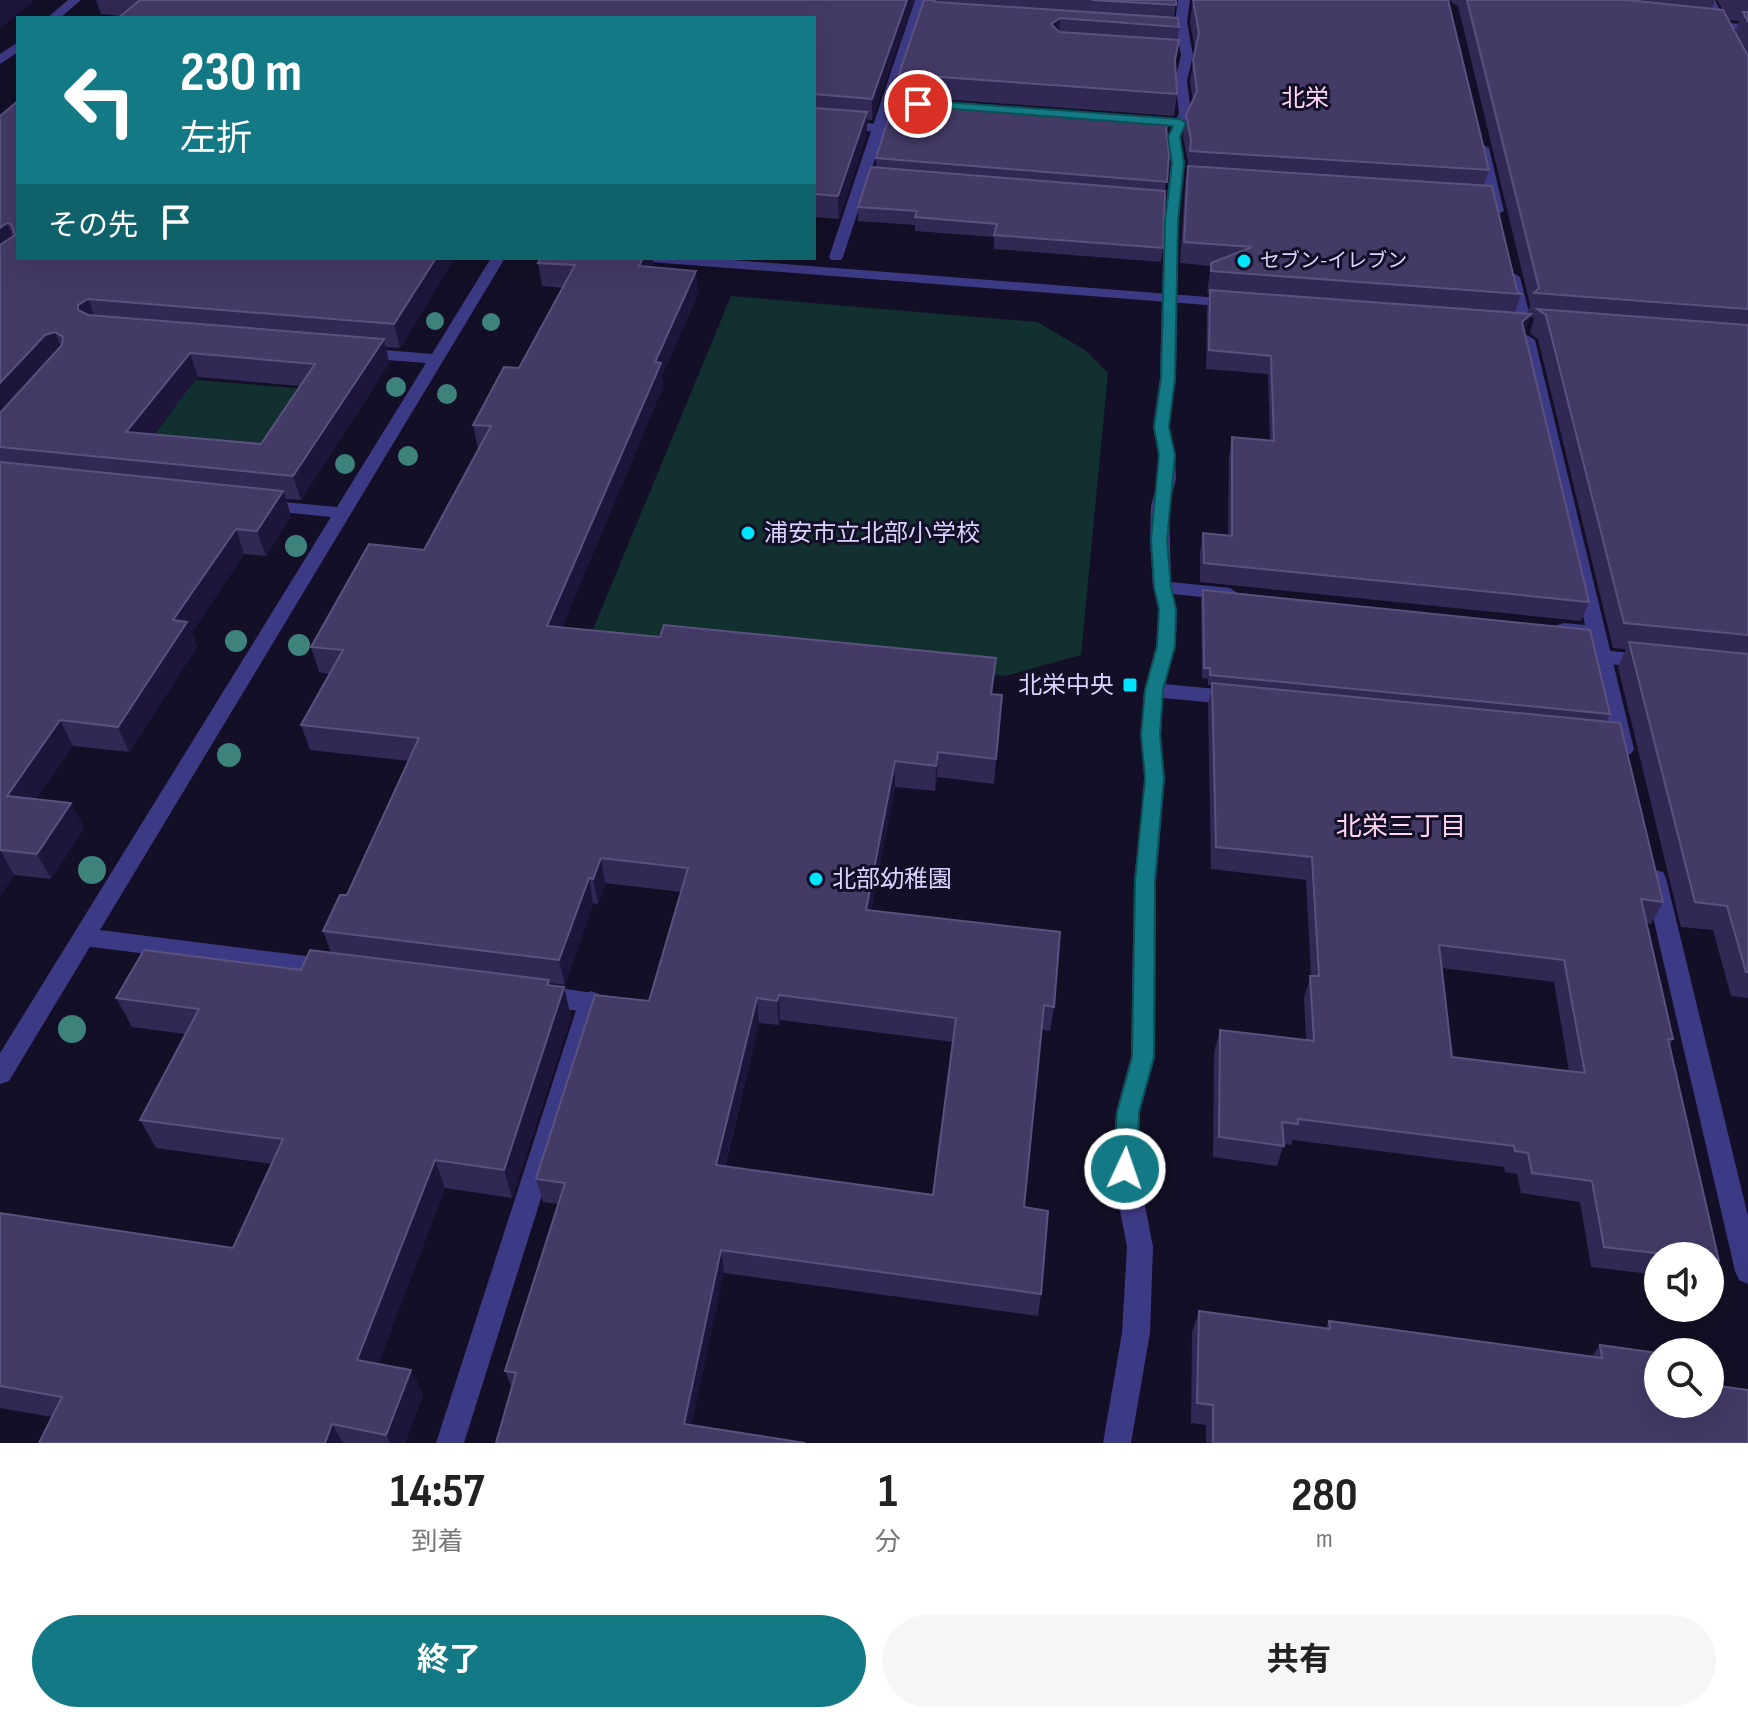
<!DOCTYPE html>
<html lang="ja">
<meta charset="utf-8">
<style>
:root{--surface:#fff;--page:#f6f6f6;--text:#222;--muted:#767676;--accent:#137a85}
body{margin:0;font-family:"Sofia Sans Condensed","Noto Sans JP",sans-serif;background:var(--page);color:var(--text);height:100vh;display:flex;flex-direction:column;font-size:30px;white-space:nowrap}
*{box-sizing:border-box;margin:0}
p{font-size:26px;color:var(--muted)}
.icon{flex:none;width:44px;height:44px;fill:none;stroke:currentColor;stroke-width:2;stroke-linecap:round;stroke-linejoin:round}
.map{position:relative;height:1443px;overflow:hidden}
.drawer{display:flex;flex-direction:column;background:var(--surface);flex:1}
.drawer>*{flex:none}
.banner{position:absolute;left:16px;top:16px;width:800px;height:244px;border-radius:0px;box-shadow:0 8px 32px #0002;background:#137a85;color:#fff;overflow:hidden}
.buttons{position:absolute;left:1644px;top:1242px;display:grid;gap:16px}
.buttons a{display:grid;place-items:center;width:80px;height:80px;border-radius:50%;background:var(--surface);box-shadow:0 8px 32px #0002;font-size:40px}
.pin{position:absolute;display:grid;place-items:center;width:68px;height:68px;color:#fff;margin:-34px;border:4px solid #fff;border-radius:50%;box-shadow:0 2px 8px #0007}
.me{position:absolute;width:88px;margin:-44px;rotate:3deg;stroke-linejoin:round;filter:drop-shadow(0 0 6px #0008)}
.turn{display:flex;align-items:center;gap:28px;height:168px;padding:0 32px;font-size:36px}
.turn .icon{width:104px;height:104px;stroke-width:2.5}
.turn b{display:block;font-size:56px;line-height:68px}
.then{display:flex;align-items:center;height:76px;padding:0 32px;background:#0003;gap:16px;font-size:30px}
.eta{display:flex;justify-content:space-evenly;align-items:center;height:136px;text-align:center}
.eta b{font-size:48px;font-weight:700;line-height:56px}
.action{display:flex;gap:16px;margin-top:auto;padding:16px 32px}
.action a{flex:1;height:92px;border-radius:48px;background:var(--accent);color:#fff;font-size:32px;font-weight:700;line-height:92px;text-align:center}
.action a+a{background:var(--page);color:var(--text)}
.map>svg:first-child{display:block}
.green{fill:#12302f}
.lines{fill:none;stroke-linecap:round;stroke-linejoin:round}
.service{fill:#3d3a85;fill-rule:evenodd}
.pedestrian{fill:#3d3a85;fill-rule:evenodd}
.minor{fill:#3d3a85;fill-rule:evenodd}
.tertiary{fill:#3d3a85;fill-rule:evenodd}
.tree{fill:#3d827b}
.wall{fill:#312854;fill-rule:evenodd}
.shaded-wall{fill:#1d163a}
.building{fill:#433a66;stroke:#5a527e;stroke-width:2;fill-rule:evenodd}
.route{fill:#137a85;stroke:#0c4f56;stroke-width:2}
.poi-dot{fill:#00e5ff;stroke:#130f26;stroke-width:3}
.labels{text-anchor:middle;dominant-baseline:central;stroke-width:6;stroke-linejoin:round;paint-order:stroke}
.far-poi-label{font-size:20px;fill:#d9d4ff;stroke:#130f26;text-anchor:start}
.far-quarter-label{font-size:24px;fill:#ffd6f0;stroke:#130f26}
.poi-label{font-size:24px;fill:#d9d4ff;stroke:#130f26;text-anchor:start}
.neighbourhood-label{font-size:26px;fill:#ffd6f0;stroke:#130f26}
</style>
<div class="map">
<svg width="1748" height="1443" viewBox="0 0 1748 1443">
<rect width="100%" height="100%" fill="#130f26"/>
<path class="green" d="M731,296L1037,322L1085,350L1108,373L1081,655L1005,676L589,639Z
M72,370L370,394L354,418L261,458L145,447L177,404Z"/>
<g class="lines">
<path class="service" d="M84,928L330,959L338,961L341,968L338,975L330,977L84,946L76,943L73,937L76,931Z
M540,985L599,994L603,1001L599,1008C581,1014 550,1008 532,1002L528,995L532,988Z"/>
<path class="pedestrian" d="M915,0H927L843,257L841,260H831L829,257Z
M1482,144L1489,148L1504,211L1497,215L1490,211L1475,148Z
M1513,273L1520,277L1529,312L1521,317L1513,312L1506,277Z
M1527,335L1535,340L1634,749L1631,754H1617L1614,749L1519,340Z
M1655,870L1663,872L1666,878L1748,1216V1284L1739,1280L1735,1271L1644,878L1647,872Z
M591,991L599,994L603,1001L464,1443H436L579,1001L583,994Z"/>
<path class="minor" d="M68,0H81L60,18H47Z
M1178,0H1190L1187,22L1193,55L1187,81L1191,113L1180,137L1185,163L1178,221L1176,378L1169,427L1175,455L1176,479L1169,506L1171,582L1230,588L1239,594L1230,600L1173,594C1182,625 1173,654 1165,684L1237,691L1247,698L1237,705L1163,698L1161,735L1165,778L1156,881L1155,1057L1140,1112L1138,1169L1153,1247L1150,1333L1131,1443H1103L1122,1333L1127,1247L1112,1169L1116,1112L1131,1057L1134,881L1145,778L1141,735L1144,690L1156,646L1159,609L1153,587L1150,540L1151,506L1158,479L1159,455L1153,427L1160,378L1164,221L1171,163L1168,137L1179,113L1175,81L1181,55L1175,22Z
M1703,0H1715L1748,64V80L1742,76Z
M18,42V52L0,64V54Z
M887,98L921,100L927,104L921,108L883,105V99Z
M814,119L878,124L884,128L878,132L814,127Z
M491,258H505L9,1081L0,1084V1053L331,517L262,510L253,505L262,500L337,507L426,363L361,358L353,353L361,348L432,354Z
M1564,623L1597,626L1606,632L1597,638L1557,633L1555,629L1557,625Z
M1603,650L1647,655L1657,662L1647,669L1596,662L1593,657L1596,652Z"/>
<path class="tertiary" d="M1704,20L1748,25V31L1700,25L1698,23Z
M644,258H707L1233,299L1240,303L1233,307L651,262Z"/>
</g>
<g class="tree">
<circle cx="435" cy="321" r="9"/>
<circle cx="491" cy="322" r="9"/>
<circle cx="396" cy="387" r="10"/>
<circle cx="447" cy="394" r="10"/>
<circle cx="408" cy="456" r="10"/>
<circle cx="345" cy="464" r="10"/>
<circle cx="296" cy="546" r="11"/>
<circle cx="236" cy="641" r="11"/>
<circle cx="299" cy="645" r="11"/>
<circle cx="229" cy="755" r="12"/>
<circle cx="92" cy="870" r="14"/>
<circle cx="72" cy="1029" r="14"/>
</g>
<path class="wall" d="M96,0H914L872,120H867V134L839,219L814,217V18L121,16L101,14Z
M924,0H1176L1174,18L1179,27L1175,66L1177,94L1174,116L899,96V74Z
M1193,0H1715L1712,9L1723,10L1717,0H1748V998L1731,996L1713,930L1681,927L1618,667L1626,649L1613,648L1538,339L1530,333L1534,318L1530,317L1524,333L1589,602L1581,621L1200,582V552L1203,533L1228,535L1229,456L1232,437L1270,441L1268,374L1206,369L1207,308L1210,293H1207L1208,285L1211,266L1180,263L1185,187L1188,162L1183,137L1186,115L1193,101L1190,81L1195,50L1190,22ZM1450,1L1458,6L1530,305L1527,314L1515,313L1521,294L1517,291L1484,185L1489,170L1449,2ZM1729,20L1739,21L1735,33Z
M0,116L18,258H455L400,348L386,347L389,363L301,500L286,499L291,516L266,556L244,554L192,632L197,647L129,752L73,746L36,799L71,803L84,828L51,879L14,875L0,896ZM198,377L300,386L261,444L153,434Z
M1168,129L1167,133L1169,154L1165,191L876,167V158Z
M871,167L1163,248L1161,262L994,249V237L915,231V225L858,221V207Z
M541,258H653V267L698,294L662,376L663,387L562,627L660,637L996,658L992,694L1002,695L994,784L937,777L935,791L895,787L871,910L1054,1007L1050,1031L1041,1030L1024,1207L1041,1294L1038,1316L724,1273L496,1443L512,1389L505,1371L558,1204L543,1202L536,1179L649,1001L681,892L605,883L598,904L593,903L565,985L550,983V986L564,987L571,1017L512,1198L445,1188L378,1364L411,1370L423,1395L405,1443H39L52,1417L0,1408V1213L233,1248L272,1164L156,1148L140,1120L185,1034L132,1027L116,998L301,970L331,953L323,931L347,895L409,761L310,750L301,725L330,674L319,672L311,647L424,550L478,449L473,425L519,368L563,288L542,286L538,263ZM780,1020L953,1042L933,1195L725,1167L759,1023L779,1025Z
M1203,590L1610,714L1606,721L1663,902L1651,924L1647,923L1673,1039L1670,1046L1719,1261L1710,1272V1256H1658V1275L1591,1267L1580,1202L1521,1193L1517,1174L1505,1172L1504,1167L1293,1140L1291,1145L1284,1144L1277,1166L1213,1157L1214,1052L1220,1030L1306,1040L1304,997L1311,976L1306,880L1211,869L1208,705L1212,686L1208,685V679L1202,678L1201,600ZM1442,968L1554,982L1569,1071L1452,1057Z
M1199,1311L1325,1329L1329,1321L1592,1356L1600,1345L1658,1404L1748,1443H1206V1425L1191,1423L1192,1332Z"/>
<path class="shaded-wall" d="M0,0H35L0,29Z
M907,0H914L872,120V99Z
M1060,18L1058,39L1051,24Z
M867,112V134L839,219L838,196Z
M7,223L16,246L0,256V228Z
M436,258H455L400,348L394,324Z
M643,258H653L654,265L642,290L639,266Z
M696,271L698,294L662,376L663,387L552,651L547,626L655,362Z
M88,299L97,323L78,310V305Z
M1531,314L1525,333L1522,322Z
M55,332L65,356L0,420V383L45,335Z
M384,339L389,363L301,500L293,476Z
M190,353L198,377L135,457L126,432Z
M283,491L291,516L266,556L257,531Z
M236,529L244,554L192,632L197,647L129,752L118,727L173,620Z
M60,720L73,746L21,821L7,796Z
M938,752L937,777L935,791L936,766Z
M895,761V787L866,935V910Z
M71,803L84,828L51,879L37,854Z
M0,850L14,875L0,896Z
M601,858L605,883L598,904L593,879Z
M589,878L593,903L565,985L559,960Z
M564,987L571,1017L512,1198L504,1170Z
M779,995L780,1020L779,1025L777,1001Z
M757,998L759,1023L719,1189L716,1165Z
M435,1160L445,1188L370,1386L357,1360Z
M721,1250L724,1273L688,1443L684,1424Z
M411,1370L423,1395L405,1443H390L386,1435Z
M332,1424L343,1443H325Z"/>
<path class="building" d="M140,0H907L872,99L814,94V18H118Z
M924,0H933L936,2L1178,18L1179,27L1060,18L1051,24L1059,32L1179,40L1175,60L1177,94L899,74Z
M1092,0H1176V5Z
M1193,0H1448L1489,170L1190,151L1191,140L1186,115L1197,91L1193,60L1199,33Z
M1467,0H1627L1723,10L1748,56V309L1534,293L1539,288Z
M1743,12H1748V22Z
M18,101V258H436L394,324L88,299L78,305V310L88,315L384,339L293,476L0,447V413L62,345L63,337L55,332L45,335L0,383V245L15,235L11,224L7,223L0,228V116ZM190,353L315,364L261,444L126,432Z
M894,101L1170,120L1166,128L1169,154L1167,182L876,158Z
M814,108L867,112L838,196L814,194Z
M1188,166L1492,186L1517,291L1521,294L1211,271V263L1252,247L1184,242Z
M871,167L1165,191L1163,248L994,235L997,224L915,217L917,211L858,207Z
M541,258H643L639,266L696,271L655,362L661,363L547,626L660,637L664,625L996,658L991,694L1002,695L996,759L938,752L936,766L895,761L866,910L1060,932L1054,1007L1044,1005L1024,1207L1048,1211L1041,1294L721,1250L684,1424L805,1443H496L516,1373L505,1371L565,1183L536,1179L595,995L649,1001L688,868L601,858L593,879L589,878L559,960L323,931L340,895H347L419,738L301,725L343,650L311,647L369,544L424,550L491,426L473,425L504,367L519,368L575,265L538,263ZM779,995L956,1018L933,1195L716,1165L757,998L777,1001Z
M1210,290L1531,314L1522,322L1589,602L1204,563L1203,533L1232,536V437L1274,441L1271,356L1209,350Z
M1537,309L1748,325V635L1624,623L1546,315Z
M0,462L283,491L257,531L236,529L173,620L187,622L118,727L60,720L7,796L71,803L37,854L0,850Z
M1203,590L1590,630L1610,714L1210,675V668H1204Z
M1629,642L1748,654V972H1746L1727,906L1695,902Z
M1212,683L1620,723L1663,902L1641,899L1673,1039H1668L1719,1261L1710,1260V1256H1681L1604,1247L1592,1181L1532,1173L1528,1153L1515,1151L1514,1146L1298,1119V1124L1282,1122L1284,1146L1219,1137L1220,1030L1314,1041L1310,976H1319L1312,857L1216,847ZM1439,945L1564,960L1585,1073L1452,1057Z
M144,950L301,970L310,950L549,980L547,985L564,987L504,1170L435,1160L357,1360L411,1370L386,1435L332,1424L325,1443H39L62,1397L0,1386V1213L233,1248L283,1139L140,1120L199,1009L116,998Z
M1199,1311L1330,1329L1329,1321L1602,1358L1600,1345L1658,1353V1404H1710V1385L1748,1390V1443H1213V1405L1197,1403Z"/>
<path class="route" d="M918,100L1180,119L1186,123L1180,137L1184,163L1178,221L1175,378L1169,427L1175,455L1167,540L1171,587L1176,609L1175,646L1163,690L1160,735L1164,778L1155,881L1154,1057L1139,1112L1137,1169L1133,1176L1125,1179L1117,1176L1113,1169L1117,1112L1132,1057L1135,881L1145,778L1141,735L1145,690L1157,646L1159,609L1154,587L1151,540L1159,455L1154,427L1161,378L1165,221L1172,163L1168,137L1173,126L914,106L912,104Z"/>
<g class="poi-dot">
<circle cx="1244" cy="261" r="8"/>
<circle cx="748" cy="533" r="8"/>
<rect x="1122" y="677" width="16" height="16" rx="4"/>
<circle cx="816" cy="879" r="8"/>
</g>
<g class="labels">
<g class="far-poi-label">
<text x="1260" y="261">セブン-イレブン</text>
</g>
<g class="far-quarter-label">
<text x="1305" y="98">北栄</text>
</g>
<g class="poi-label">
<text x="764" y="533">浦安市立北部小学校</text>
<text x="1114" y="685" text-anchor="end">北栄中央</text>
<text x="832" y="879">北部幼稚園</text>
</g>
<g class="neighbourhood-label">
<text x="1401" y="827">北栄三丁目</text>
</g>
</g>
</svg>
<div class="buttons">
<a><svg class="icon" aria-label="sound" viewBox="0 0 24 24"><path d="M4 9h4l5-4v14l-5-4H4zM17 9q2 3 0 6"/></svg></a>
<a><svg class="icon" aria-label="search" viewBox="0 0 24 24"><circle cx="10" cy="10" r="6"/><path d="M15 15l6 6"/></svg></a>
</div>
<div class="pin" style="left:918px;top:104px;background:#d93025"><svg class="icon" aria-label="arrive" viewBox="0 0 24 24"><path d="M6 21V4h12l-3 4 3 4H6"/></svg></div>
<svg class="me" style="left:1125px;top:1169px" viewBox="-20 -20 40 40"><circle r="17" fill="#137a85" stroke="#fff" stroke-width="3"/><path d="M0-11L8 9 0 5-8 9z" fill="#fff"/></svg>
<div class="banner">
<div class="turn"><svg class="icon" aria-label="left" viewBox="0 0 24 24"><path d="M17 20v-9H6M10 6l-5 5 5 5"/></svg><div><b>230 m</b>左折</div></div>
<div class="then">その先<svg class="icon" aria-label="arrive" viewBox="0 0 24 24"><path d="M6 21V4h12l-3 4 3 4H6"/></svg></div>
</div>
</div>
<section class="drawer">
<div class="eta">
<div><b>14:57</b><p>到着</p></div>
<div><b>1</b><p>分</p></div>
<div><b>280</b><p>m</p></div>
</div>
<div class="action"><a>終了</a><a>共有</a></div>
</section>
